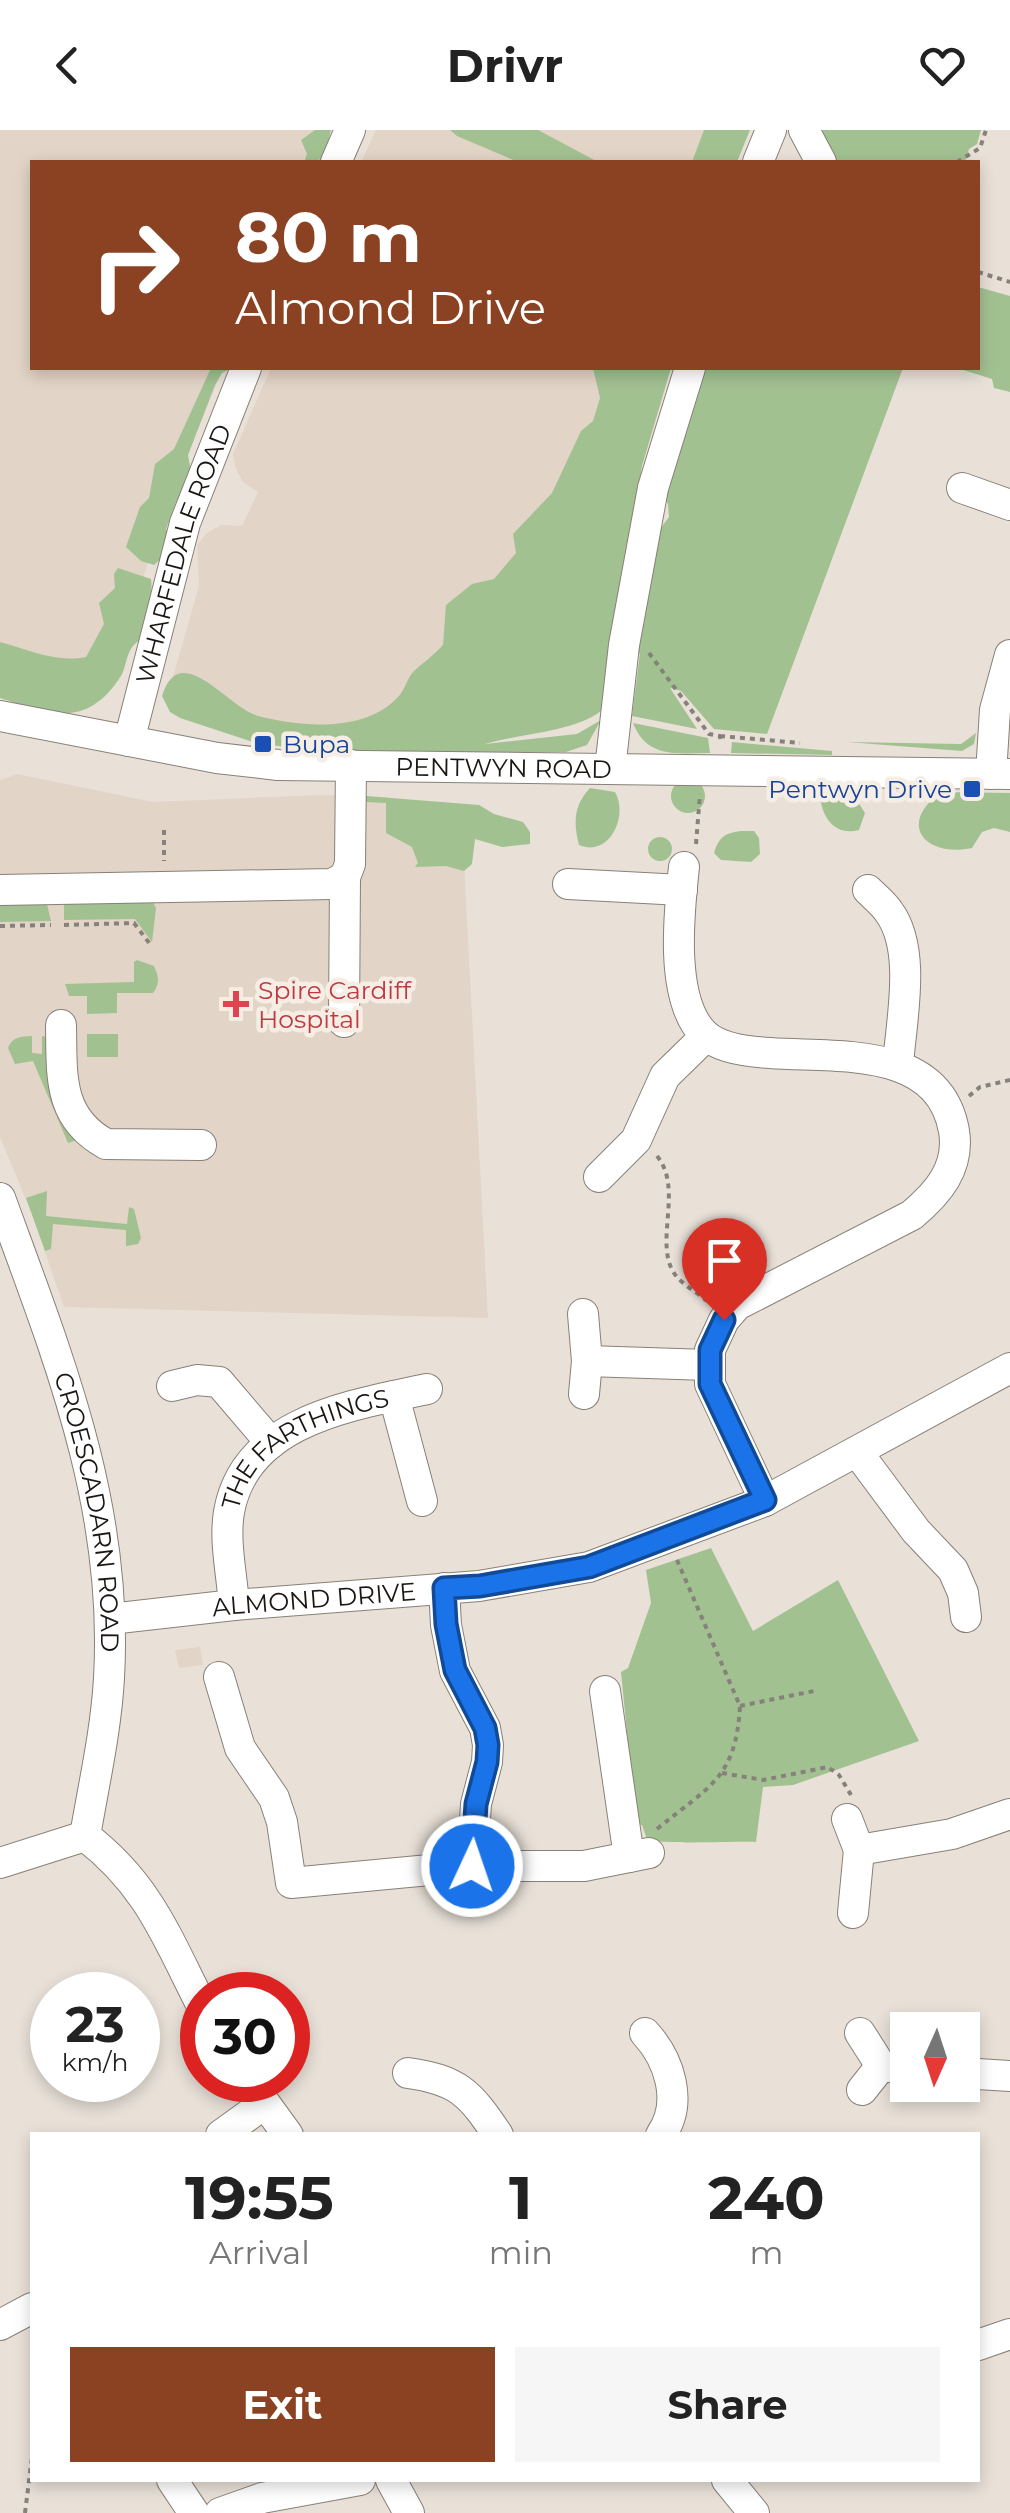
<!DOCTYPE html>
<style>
:root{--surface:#fff;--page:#f6f6f6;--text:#222;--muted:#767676;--accent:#8a4222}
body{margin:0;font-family:Montserrat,sans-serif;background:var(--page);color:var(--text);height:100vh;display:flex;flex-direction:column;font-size:38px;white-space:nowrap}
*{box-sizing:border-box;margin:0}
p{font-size:32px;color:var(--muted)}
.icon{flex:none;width:55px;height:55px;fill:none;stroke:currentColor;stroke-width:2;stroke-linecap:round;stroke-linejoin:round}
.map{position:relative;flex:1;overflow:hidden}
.panel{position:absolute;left:30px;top:2002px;width:950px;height:350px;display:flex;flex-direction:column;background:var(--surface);border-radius:0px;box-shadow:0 5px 15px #0003}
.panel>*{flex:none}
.top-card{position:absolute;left:30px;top:30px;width:950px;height:210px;border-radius:0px;box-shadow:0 5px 15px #0003;background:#8a4222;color:#fff;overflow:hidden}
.needle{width:65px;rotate:183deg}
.tools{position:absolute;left:890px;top:1882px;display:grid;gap:20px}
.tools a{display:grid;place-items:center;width:90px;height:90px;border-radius:0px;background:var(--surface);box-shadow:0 5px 15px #0003;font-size:50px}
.speed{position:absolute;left:30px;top:1842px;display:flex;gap:20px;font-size:50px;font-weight:700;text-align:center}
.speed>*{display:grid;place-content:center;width:130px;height:130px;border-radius:50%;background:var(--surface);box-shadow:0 5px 15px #0003;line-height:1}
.speed small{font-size:25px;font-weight:400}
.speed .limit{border:15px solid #d22;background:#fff;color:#111}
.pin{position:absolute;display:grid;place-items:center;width:85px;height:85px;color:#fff;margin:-102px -42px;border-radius:50% 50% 50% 0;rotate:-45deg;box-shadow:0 0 10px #0007}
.pin .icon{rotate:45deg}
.me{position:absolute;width:110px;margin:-55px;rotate:3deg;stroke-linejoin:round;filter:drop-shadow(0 0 8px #0008)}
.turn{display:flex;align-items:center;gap:35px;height:210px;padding:0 40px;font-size:45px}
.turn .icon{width:130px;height:130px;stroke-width:2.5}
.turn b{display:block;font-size:70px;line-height:85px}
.eta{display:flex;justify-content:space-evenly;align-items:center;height:170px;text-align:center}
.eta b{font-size:60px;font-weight:700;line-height:70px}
.action{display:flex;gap:20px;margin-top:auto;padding:20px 40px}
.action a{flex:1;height:115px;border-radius:0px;background:var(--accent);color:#fff;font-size:40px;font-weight:700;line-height:115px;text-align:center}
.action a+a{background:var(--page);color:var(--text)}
header{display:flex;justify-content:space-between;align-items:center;height:130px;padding:0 40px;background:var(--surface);font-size:45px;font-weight:700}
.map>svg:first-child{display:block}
.built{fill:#e2d4c6}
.green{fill:#a2c191}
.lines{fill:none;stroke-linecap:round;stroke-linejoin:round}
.minor-casing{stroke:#888078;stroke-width:32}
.path{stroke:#86817b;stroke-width:4;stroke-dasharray:5 5;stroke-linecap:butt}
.minor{stroke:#fff;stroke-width:30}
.route-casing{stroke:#114b97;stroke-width:25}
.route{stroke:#1a73e8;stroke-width:18}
.transit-dot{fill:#1a4fb4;stroke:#f6eee5;stroke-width:4}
.health-dot{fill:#e0444e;stroke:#f6eee5;stroke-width:4}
.labels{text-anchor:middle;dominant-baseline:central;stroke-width:9;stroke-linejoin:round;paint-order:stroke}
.street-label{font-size:25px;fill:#191613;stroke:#f6eee5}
.transit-label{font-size:25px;fill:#164399;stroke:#f6eee5;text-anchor:start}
.health-label{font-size:25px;fill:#be3a42;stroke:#f6eee5;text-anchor:start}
</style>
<header><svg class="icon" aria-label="back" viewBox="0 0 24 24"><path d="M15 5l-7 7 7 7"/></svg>Drivr<svg class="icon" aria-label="heart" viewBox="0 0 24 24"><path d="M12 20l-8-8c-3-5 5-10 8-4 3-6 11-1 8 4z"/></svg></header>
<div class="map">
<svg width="1010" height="2383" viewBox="0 0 1010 2383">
<rect width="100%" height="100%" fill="#e9e1d8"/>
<path class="built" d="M0,0H327L312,32H32V238H223L160,393L120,525L79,566L0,538Z
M376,0H707L693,32H361Z
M271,238H620L601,295L402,608L195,585L173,547L199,456L197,415L207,403L221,395L242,396L258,362L243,352L236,339L233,324Z
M17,644L153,672L322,665L386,667L463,714L488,1188L64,1177L33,1087L0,1007V650Z
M200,1517L203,1535L179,1538L175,1520Z"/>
<path class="green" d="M315,0H331L324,29L304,32L307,24L301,10Z
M450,0H538L598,32H518L457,6Z
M704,0H750L737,32H692Z
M796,0H981L977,14L969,19L965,32H819Z
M978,157L1010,166V262L994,258L992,249L957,238H978Z
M211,238H232L222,243L215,255L188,325L192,348L176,372L166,399L172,410L162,428L154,435L141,431L126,417L140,377L149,368L155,334L174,319Z
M593,238H671L642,336L626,445L669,387L668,374L659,361L696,238H903L767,604L714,599L681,561L670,558L697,599L632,586L640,523C624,538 619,560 605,577C584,601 517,604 485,614L577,604L601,590L587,615L566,622H317L253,612L180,588L170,582L162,566C180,508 227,577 258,586C301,597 365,603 398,567C405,560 407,548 414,541C424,532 434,525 443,515L446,475L472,454L494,449L516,423L513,404L552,363L581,301L593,291L600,268Z
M118,438L151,449C154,468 143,486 145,506C141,510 136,512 133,516C126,524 126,538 121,546C86,600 50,584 0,568V512C29,520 56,533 86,527L104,494L99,473L115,458L114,444Z
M633,593L708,608L710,623C677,623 647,629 633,593Z
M976,603L974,614L962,621L847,612L961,614Z
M732,612L832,621V625L731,623Z
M671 666a17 17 0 1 1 34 0a17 17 0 1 1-34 0Z
M826,654C847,655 855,666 865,683L859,700C833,707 819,684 820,659Z
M590,658L615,662C629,686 609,728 579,715C573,692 574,675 590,658Z
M941,662L1010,663V702L994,698L982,702L972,718C926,728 896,695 941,662Z
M366,666L479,675L494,684L523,692L530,702V714L502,717L475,709L472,734L464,741L446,736L415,737L418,733L412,717L386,703V673L365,672Z
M741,701H754L759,708L760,724L751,732L721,730L714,723C719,707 725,703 741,701Z
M648 719a12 12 0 1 1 24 0a12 12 0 1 1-24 0Z
M0,770L47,774L51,791L0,792Z
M153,772L156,778L152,812L135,789L64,790V773Z
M137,830L154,836C159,847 160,854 153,863H117V883L87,884V866H69L65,854L134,852V832Z
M118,904V927H87V904Z
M32,906V923L42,924V906L47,907L85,1007L68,1013L33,931L15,934L8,918C13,906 21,907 32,906Z
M47,1061L46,1086L127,1094L129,1077L134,1079L141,1108L138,1114L126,1116V1100L53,1094L51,1119L45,1121L26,1068Z
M711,1418L753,1501L838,1450L919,1611L793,1655L763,1657L756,1712C736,1711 657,1715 647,1709L642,1695L636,1694L621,1542L628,1538L651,1473L646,1440Z"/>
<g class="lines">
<defs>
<g id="minor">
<path d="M804,0L821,32"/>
<path d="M336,32L350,0"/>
<path d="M758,32L771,0"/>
<path d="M962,358L1010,375"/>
<path id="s1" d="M0,586L217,628L278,635L1010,644"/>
<path id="s2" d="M129,611L185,393L246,238"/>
<path d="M610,639L624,515L653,358L690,238"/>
<path d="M991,644L995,580L1010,525"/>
<path d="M684,737C679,782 669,871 705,905C721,919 750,922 770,923C837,928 939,915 954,1001C960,1038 938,1063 912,1085L737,1175L724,1190L710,1220V1254L765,1371"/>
<path d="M568,754L682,760"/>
<path d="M0,760L332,754L345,747L350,734L351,635"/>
<path d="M868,760C875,767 884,774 889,782C917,820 901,891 898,935"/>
<path d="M344,892L345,747"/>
<path d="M61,895C62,944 57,987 106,1014L201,1015"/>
<path d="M599,1047L636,1010L665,946L706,906"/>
<path id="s3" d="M0,1068C58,1227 119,1375 109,1548C106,1601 94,1653 85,1706"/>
<path d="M583,1184L587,1231"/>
<path d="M172,1256L197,1250L219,1252L271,1313"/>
<path d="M584,1264L587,1231L708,1235"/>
<path d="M394,1266L422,1371"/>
<path d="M858,1323L916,1401L953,1440L963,1463L966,1487"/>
<path d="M444,1458L446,1495L455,1541L485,1598L488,1615L487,1632L476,1674L472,1736"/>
<path id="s4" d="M234,1475C232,1445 224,1411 229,1382C245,1290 353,1275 427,1259"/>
<path id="s5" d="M110,1489L234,1475L479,1456L589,1437L765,1371L1010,1238"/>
<path d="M219,1547L240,1618L274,1668L282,1692L291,1753L472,1736H584L649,1723"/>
<path d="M605,1561L629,1727"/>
<path d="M847,1689L859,1720L952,1704L1010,1684"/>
<path d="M85,1706C149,1755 167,1808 202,1876"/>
<path d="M0,1733L85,1706"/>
<path d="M853,1783L859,1720"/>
<path d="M645,1903C669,1929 684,1972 661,2005"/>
<path d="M860,1903L881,1936L908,1939"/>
<path d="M408,1943C458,1950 470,1963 498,2005"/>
<path d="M962,1943L1010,1946"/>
<path d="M248,1950L288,2005"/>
<path d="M862,1960L881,1936"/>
<path d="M221,2005L264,1974"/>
<path d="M0,2195L32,2178"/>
<path d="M978,2215L1010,2204"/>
<path d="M172,2350L194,2383"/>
<path d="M391,2350L409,2383"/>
<path d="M727,2350L754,2383"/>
<path d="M220,2383L262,2368L360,2350"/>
</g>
</defs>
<use href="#minor" class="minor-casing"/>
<path class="path" d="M957,32L980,18L986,0
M978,142L1010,152
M649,523L709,604L720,606L721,614
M720,606L800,613
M164,700V731
M696,714L700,664
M64,795L134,793L150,814
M0,796L51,795
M969,966L980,957L1010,950
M657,1026C685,1060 651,1117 677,1147C685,1156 698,1163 707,1171
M740,1576L814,1561
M722,1643L763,1650L828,1637L839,1645L851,1665
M657,1699C709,1656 736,1649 740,1576L677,1430
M25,2383L32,2327"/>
<use href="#minor" class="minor"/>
</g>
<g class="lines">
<defs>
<path id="route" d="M472,1736L476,1674L487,1632L488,1615L485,1598L455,1540L446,1494L444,1458L480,1456L589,1437L765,1370L710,1254V1220L724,1190"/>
</defs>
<use href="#route" class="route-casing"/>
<use href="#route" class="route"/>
</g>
<g class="transit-dot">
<rect x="253" y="604" width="20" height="20" rx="5"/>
<rect x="962" y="649" width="20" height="20" rx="5"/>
</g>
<path class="health-dot" d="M231 859h10v10h10v10h-10v10h-10v-10h-10v-10h10z"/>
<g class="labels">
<g class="street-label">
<text stroke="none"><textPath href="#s2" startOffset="195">WHARFEDALE ROAD</textPath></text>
<text stroke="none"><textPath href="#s1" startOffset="508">PENTWYN ROAD</textPath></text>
<text stroke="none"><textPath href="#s4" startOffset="200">THE FARTHINGS</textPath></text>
<text stroke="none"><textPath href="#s3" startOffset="328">CROESCADARN ROAD</textPath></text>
<text stroke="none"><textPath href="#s5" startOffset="205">ALMOND DRIVE</textPath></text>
</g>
<g class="transit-label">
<text x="283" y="614">Bupa</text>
<text x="952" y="659" text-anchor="end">Pentwyn Drive</text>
</g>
<g class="health-label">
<text x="258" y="860">Spire Cardiff<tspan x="258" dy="29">Hospital</tspan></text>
</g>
</g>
</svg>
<div class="tools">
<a><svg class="needle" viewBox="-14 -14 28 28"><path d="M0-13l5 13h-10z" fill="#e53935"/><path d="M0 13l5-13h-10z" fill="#767676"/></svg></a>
</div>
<div class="speed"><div>23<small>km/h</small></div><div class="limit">30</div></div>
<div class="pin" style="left:724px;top:1190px;background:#d93025"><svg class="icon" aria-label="arrive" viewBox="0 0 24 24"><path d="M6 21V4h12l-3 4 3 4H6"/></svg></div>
<svg class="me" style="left:472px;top:1736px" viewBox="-20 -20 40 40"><circle r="17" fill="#1a73e8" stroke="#fff" stroke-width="3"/><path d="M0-11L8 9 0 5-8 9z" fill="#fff"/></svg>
<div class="top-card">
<div class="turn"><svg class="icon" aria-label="right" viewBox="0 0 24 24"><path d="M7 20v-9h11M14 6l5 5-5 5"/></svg><div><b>80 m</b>Almond Drive</div></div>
</div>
<section class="panel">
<div class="eta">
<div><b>19:55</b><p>Arrival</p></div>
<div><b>1</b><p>min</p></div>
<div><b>240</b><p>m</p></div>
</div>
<div class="action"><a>Exit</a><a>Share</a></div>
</section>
</div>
